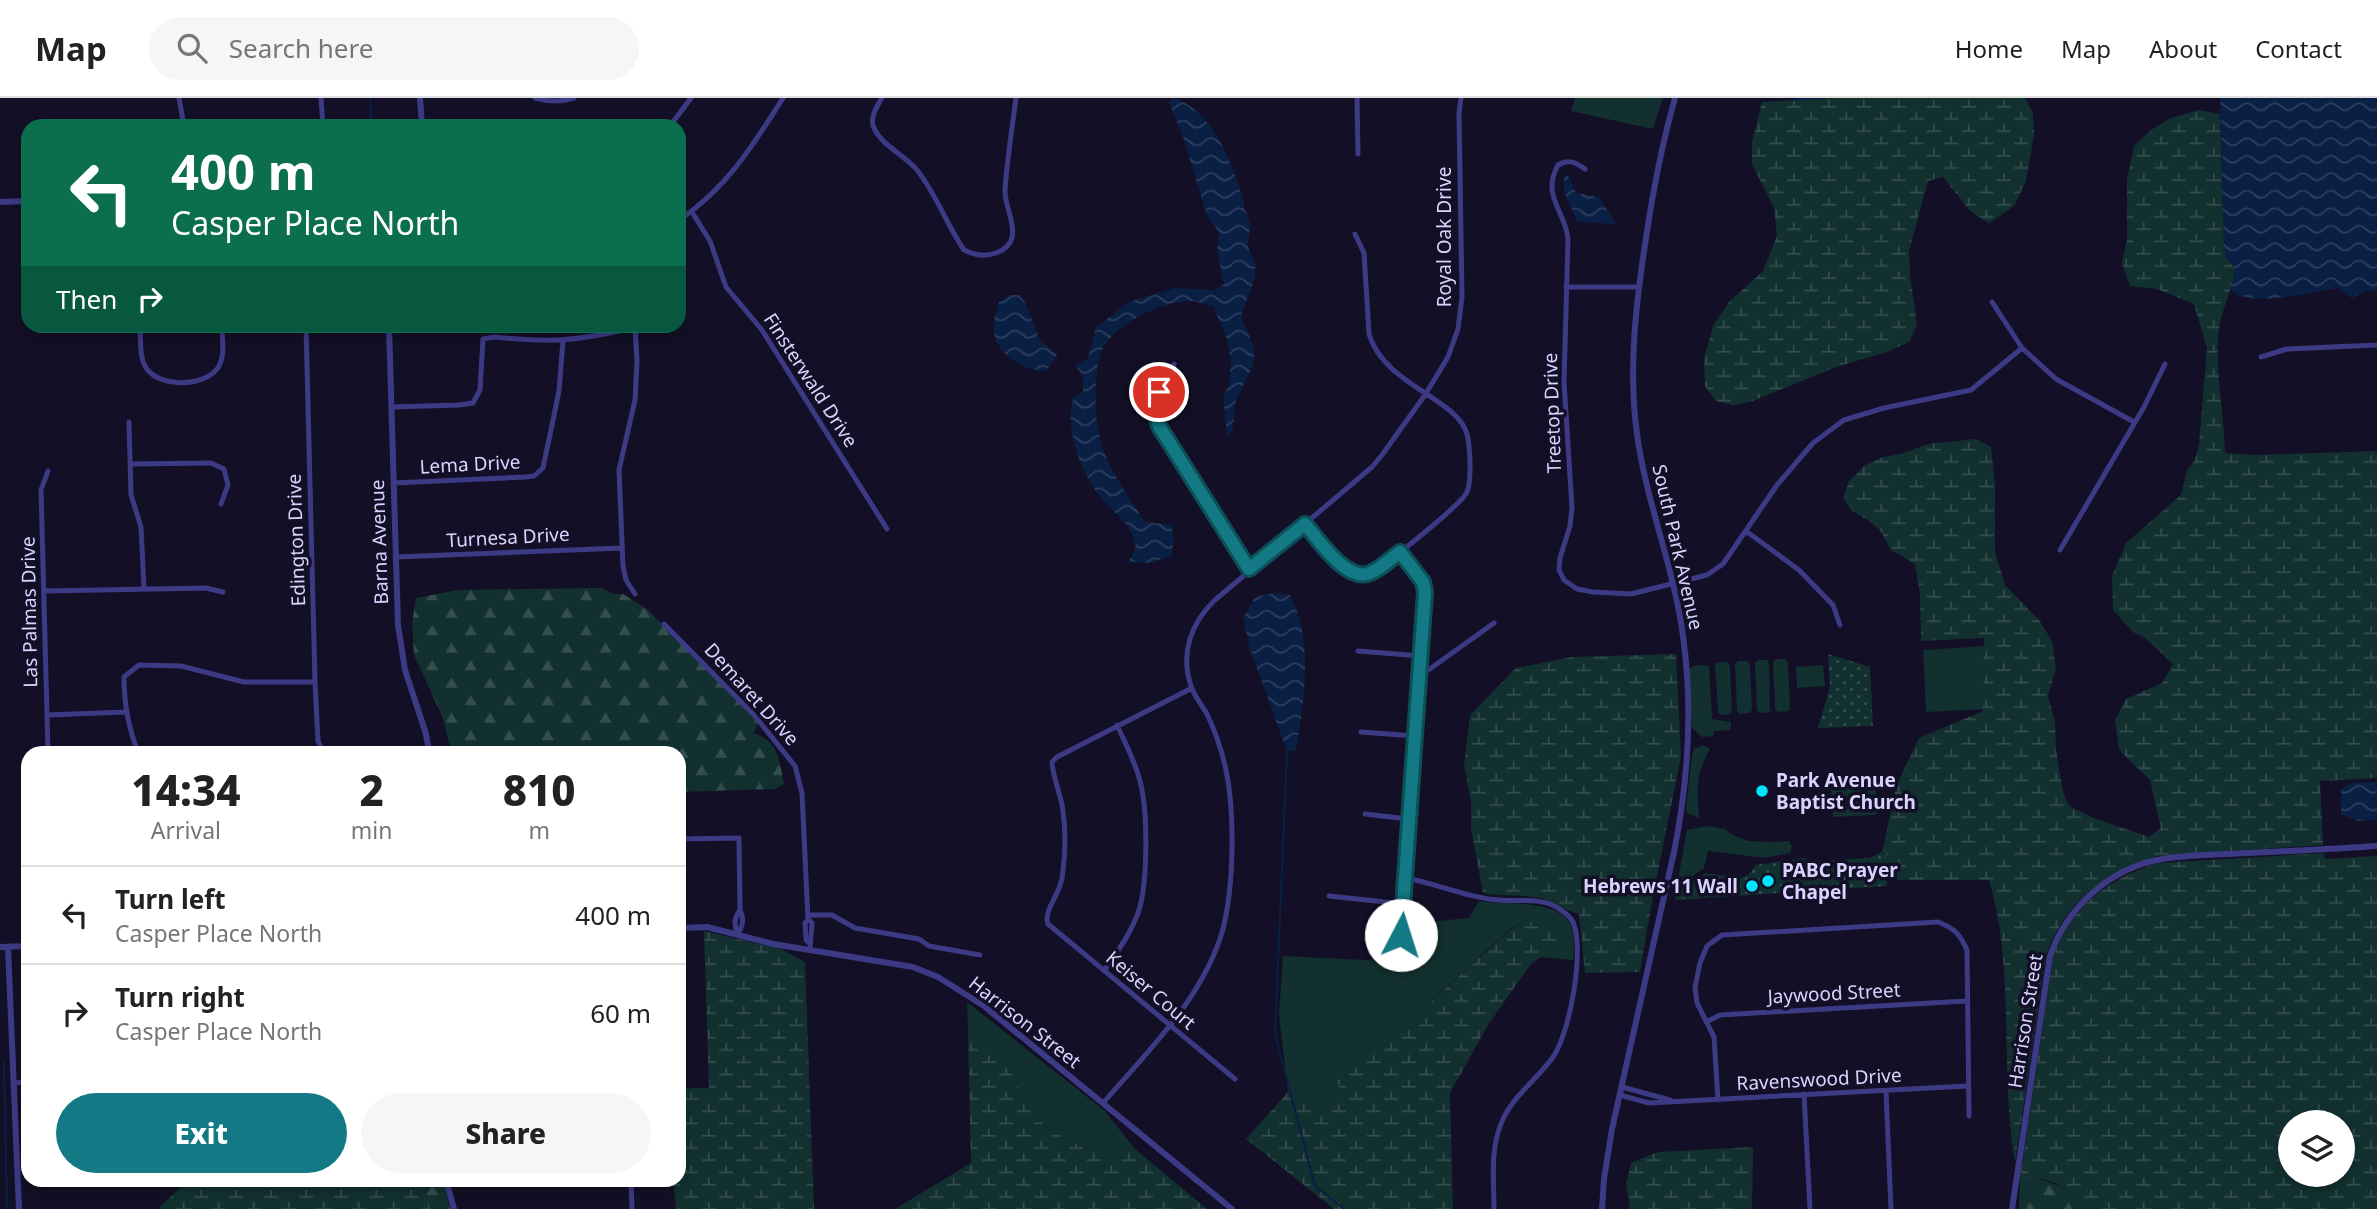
<!DOCTYPE html>
<style>
:root{--surface:#fff;--page:#f6f6f6;--text:#222;--muted:#767676;--line:#e0e0e0;--accent:#137a85}
body{margin:0;font-family:"Noto Sans",sans-serif;background:var(--page);color:var(--text);height:100vh;display:flex;flex-direction:column;font-size:26px;white-space:nowrap}
*{box-sizing:border-box;margin:0}
p{font-size:23px;color:var(--muted)}
.icon{flex:none;width:38px;height:38px;fill:none;stroke:currentColor;stroke-width:2;stroke-linecap:round;stroke-linejoin:round}
.map{position:relative;flex:1;overflow:hidden}
.panel{position:absolute;left:21px;top:648px;width:665px;height:441px;display:flex;flex-direction:column;background:var(--surface);border-radius:21px;box-shadow:0 4px 10px #0003}
.panel>*{flex:none}
.guide{position:absolute;left:21px;top:21px;width:665px;height:214px;border-radius:21px;box-shadow:0 4px 10px #0003;background:#0b6e4f;color:#fff;overflow:hidden}
.controls{position:absolute;left:2278px;top:1012px;display:grid;gap:14px}
.controls a{display:grid;place-items:center;width:77px;height:77px;border-radius:50%;background:var(--surface);box-shadow:0 4px 10px #0003;font-size:35px}
.pin{position:absolute;display:grid;place-items:center;width:60px;height:60px;color:#fff;margin:-30px;border:4px solid #fff;border-radius:50%;box-shadow:0 2px 7px #0007}
.me{position:absolute;width:77px;margin:-38px;rotate:5deg;stroke-linejoin:round;filter:drop-shadow(0 0 5px #0008)}
.turn{display:flex;align-items:center;gap:24px;height:147px;padding:0 35px;font-size:32px}
.turn .icon{width:91px;height:91px;stroke-width:2.5}
.turn b{display:block;font-size:49px;line-height:60px}
.then{display:flex;align-items:center;height:66px;padding:0 35px;background:#0003;gap:14px;font-size:26px}
.eta{display:flex;justify-content:space-evenly;align-items:center;height:119px;text-align:center}
.eta b{font-size:42px;font-weight:800;line-height:49px}
.button{display:flex;gap:14px;margin-top:auto;padding:14px 35px}
.button a{flex:1;height:80px;border-radius:42px;background:var(--accent);color:#fff;font-size:28px;font-weight:800;line-height:80px;text-align:center}
.button a+a{background:var(--page);color:var(--text)}
ul{padding:0;list-style:none}
li{display:flex;align-items:center;gap:21px;height:98px;padding:0 35px;border-top:2px solid var(--line)}
li div{flex:1}
li b{display:block;font-size:26px}
li em{font-style:normal}
header{display:flex;align-items:center;gap:42px;box-sizing:border-box;height:98px;padding:0 35px;background:var(--surface);border-bottom:2px solid var(--line)}
header strong{font-size:33px}
nav{display:flex;gap:38px;margin-inline-start:auto;font-size:24px}
.search{width:490px;height:63px;background:var(--page);display:flex;align-items:center;gap:18px;box-sizing:border-box;padding:0 24px;border-radius:38px;color:var(--muted);font-size:26px}
.map>svg:first-child{display:block}
.grass{fill:#12302f}
.forest{fill:url(#forest-firs)}
.wetland{fill:url(#wetland-marsh);fill-rule:evenodd}
.park{fill:url(#park-dots)}
.water{fill:url(#water-waves)}
.lines{fill:none;stroke-linecap:round;stroke-linejoin:round}
.stream{stroke:#0a1f44;stroke-width:2}
.minor{stroke:#3d3a85;stroke-width:5}
.tertiary{stroke:#3d3a85;stroke-width:6}
.route-casing{stroke:#0c4f56;stroke-width:18}
.route{stroke:#137a85;stroke-width:12}
.poi-dot{fill:#00e5ff;stroke:#130f26;stroke-width:2.5}
.labels{text-anchor:middle;dominant-baseline:central;stroke-width:7;stroke-linejoin:round;paint-order:stroke}
.street-label{font-size:19px;fill:#d9d4ff;stroke:#130f26}
.poi-label{font-size:19px;font-weight:bold;fill:#d9d4ff;stroke:#130f26;text-anchor:start}
</style>
<header>
<strong>Map</strong>
<div class="search"><svg class="icon" aria-label="search" viewBox="0 0 24 24"><circle cx="10" cy="10" r="6"/><path d="M15 15l6 6"/></svg>Search here</div>
<nav><a>Home</a><a>Map</a><a>About</a><a>Contact</a></nav>
</header>
<div class="map">
<svg width="2377" height="1111" viewBox="0 0 2377 1111">
<defs>
<pattern id="forest-firs" width="22" height="20" patternUnits="userSpaceOnUse" patternTransform="scale(1.75)"><rect width="22" height="20" fill="#12302f"/><path d="M5 1l3.5 6h-7zM16 11l3.5 6h-7z" fill="#344d4e"/></pattern>
<pattern id="wetland-marsh" width="20" height="14" patternUnits="userSpaceOnUse" patternTransform="scale(1.75)"><rect width="20" height="14" fill="#12302f"/><path d="M1 5h8M5 5V1M11 12h8M15 12V8" fill="none" stroke="#344d4e"/></pattern>
<pattern id="park-dots" width="8" height="8" patternUnits="userSpaceOnUse" patternTransform="scale(1.75)"><rect width="8" height="8" fill="#12302f"/><path d="M2 2h.1M6 6h.1" fill="none" stroke="#344d4e" stroke-width="1.8" stroke-linecap="round"/></pattern>
<pattern id="water-waves" width="16" height="10" patternUnits="userSpaceOnUse" patternTransform="scale(1.75)"><rect width="16" height="10" fill="#0a1f44"/><path d="M0 5q4-4 8 0t8 0" fill="none" stroke="#2d3f60"/></pattern>
</defs>
<rect width="100%" height="100%" fill="#130f26"/>
<path class="grass" d="M1575,0H1663L1653,31L1571,13Z
M1986,548L1989,611L1926,614L1923,552Z
M1776,561H1786L1788,565L1790,608L1789,613L1778,614L1775,611L1773,564Z
M1758,562H1767L1769,566L1770,614L1760,615L1757,612L1755,565Z
M1738,563H1748L1750,568L1752,611L1750,615L1740,616L1737,613L1735,566Z
M1718,564H1728L1730,568L1732,611L1731,616L1720,617L1718,614L1715,567Z
M1703,567L1709,568L1712,621L1731,624V632L1714,633L1713,638L1702,639L1692,630L1689,571L1693,568Z
M1823,567L1825,588L1797,590L1796,569Z
M1703,647L1710,651C1695,678 1697,691 1699,720L1687,715L1686,711L1692,656L1694,651Z
M1876,685V717L1833,719L1831,687Z
M1706,728L1725,731L1731,736L1748,743L1768,744L1789,743L1792,748L1790,755L1765,760L1708,753L1704,770L1686,783L1678,782L1687,732Z
M1479,803C1504,807 1554,801 1569,824C1576,834 1574,851 1573,862L1540,859L1558,847L1522,824L1510,831L1398,933L1332,975L1342,994L1318,1010L1308,1000L1288,994L1279,916L1283,858L1405,864L1427,824L1469,820Z
M967,904L1105,1013L1135,1051L1088,1052L1046,1030L1025,1004L1003,957L993,944L968,936Z"/>
<path class="forest" d="M601,490L614,496H623L648,512L760,621L753,635C779,643 779,662 784,686L775,691L679,694V654H451L443,620L414,557L412,525L416,500L458,492Z
M2029,1078C2052,1086 2075,1089 2089,1111H2019L2020,1080Z
M423,1082H443L450,1111H430Z"/>
<path class="wetland" d="M1834,0H2025L2033,15L2034,37L2026,83L2014,108L1989,125L1971,114L1943,79L1928,83L1909,153L1910,177L1917,227L1909,244L1887,254L1839,268L1750,304L1733,307L1716,303L1705,288L1704,260L1713,228L1729,204L1763,173L1777,138L1774,110L1752,66V44L1762,4Z
M2199,12L2220,16L2224,148L2226,159L2235,171C2232,194 2219,216 2218,240C2216,278 2224,317 2225,355L2258,357L2377,353V680L2320,683L2323,747L2157,758C2104,774 2065,805 2046,857L2015,1065C1999,973 2016,872 1989,782H1876L1897,686L1919,640L1983,613L1984,540L1921,543L1920,496L1915,466L1891,452L1880,432L1869,423L1852,413L1843,400L1849,383L1864,368L1880,360L1904,355L1928,346L1976,341L1991,349L1995,385V454L2005,487L2039,522L2052,543L2056,570L2048,598L2055,624L2056,652L2063,694L2069,708L2094,720L2149,739L2161,730L2150,682L2119,652L2115,622L2126,601L2162,585L2173,566L2145,540L2133,534L2113,512L2112,478L2126,445L2181,397L2187,372L2195,362L2199,346L2207,250L2194,206L2157,191L2130,188L2122,165L2127,142V82L2134,48L2151,32L2171,20Z
M1676,556L1681,658L1654,793L1640,874L1585,875L1579,816C1564,812 1554,803 1539,800C1521,796 1502,799 1483,795L1471,731V705L1464,667L1470,617L1516,570L1572,559Z
M2324,755L2325,761L2377,758V1111H2089C2077,1092 2042,1076 2020,1080L2053,859C2070,809 2109,780 2158,765ZM2291,1024H2343V1076H2291Z
M1522,824L1542,825L1555,830L1558,847L1531,866L1488,927L1450,995L1453,1111H1334L1246,1041L1288,994L1308,1000L1318,1010L1342,994L1332,975L1398,933L1510,832Z
M704,833L781,851L805,864L814,1111H676L673,1082H679V990H709Z
M968,936L993,944L1003,957L1025,1004L1046,1030L1088,1052L1135,1051L1207,1111H895L971,1065Z
M1753,1049L1752,1111H1630L1626,1086L1631,1065L1658,1054Z
M188,1082H423L430,1111H158Z"/>
<path class="park" d="M1828,556L1870,569L1873,628L1818,630L1830,589Z
M1886,752L1887,788L1675,802L1678,788H1688L1705,775L1740,780L1748,777L1756,767L1804,760L1816,763L1869,760Z"/>
<path class="water" d="M1174,0C1216,15 1231,65 1244,104V110C1254,130 1249,126 1248,146C1248,154 1254,159 1255,167C1258,182 1244,204 1241,219C1262,265 1256,258 1237,301C1231,313 1237,327 1229,338L1227,337L1223,299L1229,287L1231,264L1227,241L1213,208C1206,207 1199,204 1192,203C1163,202 1108,228 1100,258C1094,281 1094,322 1101,344C1109,373 1129,399 1145,424L1172,427L1174,443L1171,458L1151,465L1128,464C1131,458 1137,451 1135,444C1130,425 1114,415 1102,401C1083,379 1062,327 1074,299L1083,294V278L1075,267L1088,260L1096,230L1128,204L1175,190L1215,192L1224,186L1217,152L1219,134L1207,118L1183,39L1169,4Z
M2220,0H2377V193H2367L2351,200L2338,190C2312,194 2250,211 2231,192L2235,171L2226,159L2224,148Z
M1565,77H1568L1576,95L1599,99L1616,126L1577,124C1573,108 1559,95 1565,77Z
M1010,197H1019L1025,204L1040,242L1057,257L1046,273C1022,273 991,253 994,226C994,219 997,211 999,204Z
M1273,495L1290,497C1314,539 1304,605 1296,652L1287,653L1251,554L1243,520L1255,499Z
M2377,684V722L2357,723L2341,716V690L2352,685Z"/>
<g class="lines">
<path class="stream" d="M370,0L372,28
M1792,2L1820,0
M1287,653L1275,936L1315,1088L1344,1111
M4,964L7,1111"/>
<path class="minor" d="M179,0L184,28
M321,0L323,28
M535,0C549,4 561,4 574,0
M882,0C877,8 869,21 874,30C882,48 905,57 917,72C937,97 946,126 964,152C974,157 985,159 996,155C1028,143 1004,113 1005,92C1007,62 1012,31 1016,0
M1357,0L1358,56
M670,28L691,0
M1585,71C1575,64 1569,61 1558,67C1541,98 1565,112 1568,141L1564,284L1572,410L1570,428L1560,460L1559,472L1564,482L1577,491L1593,494L1631,496L1707,477L1723,466L1777,387L1813,345L1844,322L1884,310L1971,292L2022,250
M692,114L710,143L726,189L762,232L887,431
M679,122C726,91 754,46 783,0
M1566,189H1638
M1992,204L2022,250L2056,281L2134,324
M140,228C141,239 139,255 144,266C154,290 202,290 217,271C226,259 222,242 222,228
M306,228L315,584L318,643L323,654
M2261,259L2287,251L2377,247
M1174,266L1157,300L1156,321L1249,472
M391,309L459,307L473,305L480,292L483,241L494,239C550,245 581,243 635,229
M129,324L131,397L141,429L144,491
M130,366L211,365L224,371L228,387L221,406
M393,385L525,379L534,378L543,370L559,293L563,243
M1305,426C1317,440 1340,473 1358,476C1364,476 1369,475 1374,473C1388,465 1462,406 1467,394C1472,383 1470,348 1467,336C1457,300 1384,287 1369,236L1364,155L1355,136
M1746,433L1799,472L1833,507L1840,527
M2060,452L2144,309L2165,266
M1400,455L1423,484L1425,494L1401,837
M395,459L622,450
M45,493L206,490L223,494
M635,496L626,482L623,468L619,372L635,302L637,264L635,228
M664,526L754,617L795,668L802,695L808,821L812,825L810,851
M1358,553L1421,558
M1420,578L1494,525
M1192,590L1057,659L1052,664C1053,681 1061,696 1063,713C1066,734 1065,759 1062,780C1060,796 1043,813 1048,826L1235,981
M47,617L126,614
M1361,634L1415,638
M48,654L41,392L48,373
M138,654C128,629 124,606 124,579L139,567L181,568L244,584H315
M1365,716L1408,721
M679,741L739,740L740,812C744,820 743,828 738,835
M1406,780C1438,786 1468,800 1500,802C1518,804 1541,799 1558,810C1563,813 1570,819 1573,824C1585,851 1570,935 1553,959C1537,982 1511,999 1501,1026C1490,1052 1494,1084 1494,1111
M1329,798L1404,806
M808,817H832L855,830L919,841L929,848L980,857
M808,821L805,825L806,842L809,845
M738,835C733,827 735,819 740,812
M1104,873C1117,854 1132,834 1139,812C1148,782 1148,713 1140,683C1135,663 1125,645 1117,627
M1706,924L1720,917L1966,903
M14,985L28,984
M1622,989L1670,1002
M1886,993L1891,1111
M1804,996L1810,1111
M1620,997L1649,1005L1967,988
M1718,1002L1714,939L1697,905L1695,889L1700,865L1707,848L1722,837L1938,824C1954,830 1960,836 1967,852L1969,1018
M1103,1005C1148,953 1204,899 1223,831C1234,787 1235,715 1226,672C1222,653 1215,633 1207,616C1202,607 1194,598 1191,588C1180,555 1191,525 1215,502L1372,369L1382,357L1425,297L1448,259L1458,231L1462,199L1459,15L1461,0
M631,1082L632,1111"/>
<path class="tertiary" d="M420,0L422,28
M0,104L28,103
M389,228L398,527L405,572L426,636L429,654
M679,830L707,829L773,846L913,869L938,879L984,908L1232,1111
M0,849L28,848
M8,849L19,1111
M446,1082L454,1111
M1602,1111L1604,1081L1612,1031L1674,754C1688,684 1693,609 1683,538C1674,469 1646,404 1637,336C1628,270 1636,205 1646,140C1653,93 1662,46 1675,0
M2012,1111L2050,858C2066,811 2108,772 2157,762C2186,756 2218,757 2248,755C2291,753 2334,751 2377,748"/>
</g>
<g class="lines">
<defs>
<path id="route" d="M1159,294L1155,314L1159,328L1249,471L1305,426C1318,441 1344,481 1367,476C1379,473 1390,461 1400,454L1423,484L1425,494L1401,837"/>
</defs>
<use href="#route" class="route-casing"/>
<use href="#route" class="route"/>
</g>
<g class="poi-dot">
<circle cx="1762" cy="693" r="7"/>
<circle cx="1768" cy="783" r="7"/>
<circle cx="1752" cy="788" r="7"/>
</g>
<g class="labels">
<g class="street-label">
<text transform="translate(1444 139) rotate(-90)">Royal Oak Drive</text>
<text transform="translate(811 282) rotate(57)">Finsterwald Drive</text>
<text transform="translate(1552 315) rotate(-92)">Treetop Drive</text>
<text transform="translate(470 366) rotate(-3)">Lema Drive</text>
<text transform="translate(508 439) rotate(-3)">Turnesa Drive</text>
<text transform="translate(296 442) rotate(-92)">Edington Drive</text>
<text transform="translate(379 444) rotate(-92)">Barna Avenue</text>
<text transform="translate(1678 449) rotate(77)">South Park Avenue</text>
<text transform="translate(29 514) rotate(-91)">Las Palmas Drive</text>
<text transform="translate(752 596) rotate(48)">Demaret Drive</text>
<text transform="translate(1151 892) rotate(40)">Keiser Court</text>
<text transform="translate(1834 895) rotate(-3)">Jaywood Street</text>
<text transform="translate(2025 923) rotate(-81)">Harrison Street</text>
<text transform="translate(1025 924) rotate(38)">Harrison Street</text>
<text transform="translate(1819 981) rotate(-3)">Ravenswood Drive</text>
</g>
<g class="poi-label">
<text x="1776" y="682">Park Avenue<tspan x="1776" dy="22">Baptist Church</tspan></text>
<text x="1782" y="772">PABC Prayer<tspan x="1782" dy="22">Chapel</tspan></text>
<text x="1738" y="788" text-anchor="end">Hebrews 11 Wall</text>
</g>
</g>
</svg>
<div class="controls">
<a><svg class="icon" aria-label="layers" viewBox="0 0 24 24"><path d="M12 4l9 5-9 5-9-5zM3 14l9 5 9-5"/></svg></a>
</div>
<div class="pin" style="left:1159px;top:294px;background:#d93025"><svg class="icon" aria-label="arrive" viewBox="0 0 24 24"><path d="M6 21V4h12l-3 4 3 4H6"/></svg></div>
<svg class="me" style="left:1401px;top:837px" viewBox="-20 -20 40 40"><circle r="19" fill="#fff"/><path d="M0-13L10 11 0 6-10 11z" fill="#137a85"/></svg>
<div class="guide">
<div class="turn"><svg class="icon" aria-label="left" viewBox="0 0 24 24"><path d="M17 20v-9H6M10 6l-5 5 5 5"/></svg><div><b>400 m</b>Casper Place North</div></div>
<div class="then">Then<svg class="icon" aria-label="right" viewBox="0 0 24 24"><path d="M7 20v-9h11M14 6l5 5-5 5"/></svg></div>
</div>
<section class="panel">
<div class="eta">
<div><b>14:34</b><p>Arrival</p></div>
<div><b>2</b><p>min</p></div>
<div><b>810</b><p>m</p></div>
</div>
<ul>
<li><svg class="icon" aria-label="left" viewBox="0 0 24 24"><path d="M17 20v-9H6M10 6l-5 5 5 5"/></svg><div><b>Turn left</b><p>Casper Place North</p></div><em>400 m</em></li>
<li><svg class="icon" aria-label="right" viewBox="0 0 24 24"><path d="M7 20v-9h11M14 6l5 5-5 5"/></svg><div><b>Turn right</b><p>Casper Place North</p></div><em>60 m</em></li>
</ul>
<div class="button"><a>Exit</a><a>Share</a></div>
</section>
</div>
